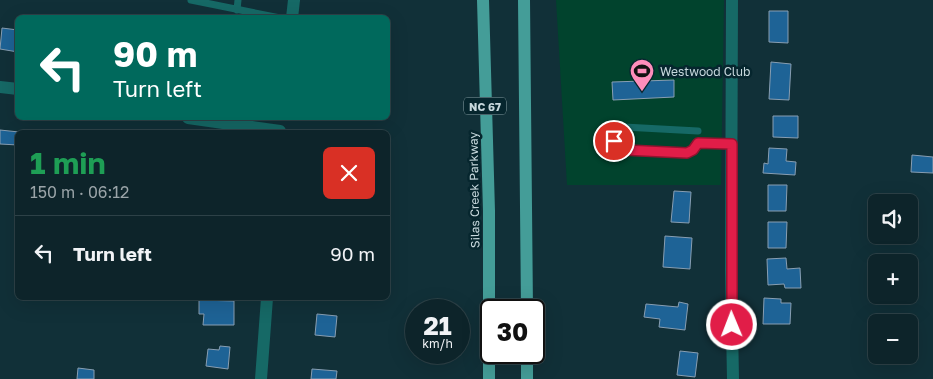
<!DOCTYPE html>
<meta charset="utf-8">
<style>
:root{--surface:#0d242a;--page:#162c32;--text:#f1f3f6;--muted:#9aa4a8;--line:#2d4147}
body{margin:0;font-family:"Golos Text",sans-serif;background:var(--page);color:var(--text);height:100vh;display:flex;flex-direction:column;font-size:19px;white-space:nowrap}
*{box-sizing:border-box;margin:0}
p{font-size:16px;color:var(--muted)}
.icon{flex:none;width:28px;height:28px;fill:none;stroke:currentColor;stroke-width:2;stroke-linecap:round;stroke-linejoin:round}
.map{position:relative;flex:1;overflow:hidden}
.details{position:absolute;left:15px;top:130px;width:375px;height:170px;display:flex;flex-direction:column;background:var(--surface);border-radius:8px;box-shadow:0 5px 20px #0002,0 0 0 1px var(--line)}
.details>*{flex:none}
.top-card{position:absolute;left:15px;top:15px;width:375px;height:105px;border-radius:8px;box-shadow:0 5px 20px #0002,0 0 0 1px var(--line);background:#00695c;color:#fff;overflow:hidden}
.buttons{position:absolute;left:868px;top:194px;display:grid;gap:10px}
.buttons a{display:grid;place-items:center;width:50px;height:50px;border-radius:8px;background:var(--surface);box-shadow:0 5px 20px #0002,0 0 0 1px var(--line);font-size:25px}
.speed{position:absolute;left:405px;top:299px;display:flex;gap:10px;font-size:25px;font-weight:700;text-align:center}
.speed>*{display:grid;place-content:center;width:65px;height:65px;border-radius:50%;background:var(--surface);box-shadow:0 5px 20px #0002,0 0 0 1px var(--line);line-height:1}
.speed small{font-size:12px;font-weight:400}
.speed .limit{border:2px solid #111;border-radius:8px;background:#fff;color:#111}
.pin{position:absolute;display:grid;place-items:center;width:42px;height:42px;color:#fff;margin:-21px;border:2px solid #fff;border-radius:50%;box-shadow:0 1px 5px #0007}
.me{position:absolute;width:55px;margin:-28px;rotate:359deg;stroke-linejoin:round;filter:drop-shadow(0 0 4px #0008)}
.turn{display:flex;align-items:center;gap:18px;height:105px;padding:0 15px;font-size:22px}
.turn .icon{width:65px;height:65px;stroke-width:2.5}
.turn b{display:block;font-size:35px;line-height:42px}
.round{display:grid;place-items:center;flex:none;width:52px;height:52px;border-radius:8px;background:var(--page)}
.head{display:flex;align-items:center;justify-content:space-between;height:85px;padding:0 15px}
h1{font-size:30px;font-weight:700;line-height:38px;color:#1e9e55}
ul{padding:0;list-style:none}
li{display:flex;align-items:center;gap:15px;height:75px;padding:0 15px;border-top:1px solid var(--line)}
li div{flex:1}
li b{display:block;font-size:19px}
li em{font-style:normal}
.map>svg:first-child{display:block}
.green{fill:#01432d}
.building{fill:#1e6396;stroke:#889eb2}
.lines{fill:none;stroke-linecap:round;stroke-linejoin:round}
.service{stroke:#166966;stroke-width:7}
.minor{stroke:#166966;stroke-width:12}
.primary{stroke:#449d98;stroke-width:12}
.route-casing{stroke:#92132f;stroke-width:12}
.route{stroke:#e11d48;stroke-width:9}
.labels{text-anchor:middle;dominant-baseline:central;stroke-width:5;stroke-linejoin:round;paint-order:stroke}
.shield{fill:#06262e;stroke:#8da3a8;stroke-width:1}
.shield-label{font-size:11px;font-weight:bold;fill:#c7d8dd}
.poi-label{font-size:12px;fill:#c7d8dd;stroke:#06262e;text-anchor:start}
.street-label{font-size:12px;fill:#c7d8dd;stroke:#06262e}
</style>
<div class="map">
<svg width="933" height="379" viewBox="0 0 933 379">
<rect width="100%" height="100%" fill="#113038"/>
<path class="green" d="M556,0H724L721,185H567Z"/>
<path class="building" d="M769,11H788V43L769,42Z
M2,28L18,30V52L0,49Z
M771,62L791,64L789,100L769,99Z
M674,80V97L613,100L612,82Z
M773,116H798V138L773,137Z
M0,130L19,132H18V145L0,144Z
M769,148L787,149L786,161L796,162L795,175L763,173L764,163L768,164Z
M912,155L933,157V173L911,172Z
M768,185H787L786,211H768Z
M674,191L691,192L689,223L671,222Z
M768,222H787L786,248H768Z
M665,236L692,238L690,269L663,267Z
M786,258L787,269L800,268L801,288H785L784,284L768,285L767,259Z
M764,298L781,299V303H791L790,324H763Z
M199,300L234,301V325H203L204,314H199Z
M679,302L688,304L685,330L659,327L660,319L644,317L646,304L678,307Z
M317,314L337,316L335,337L315,335Z
M220,346L230,347L228,369L206,366L208,349L219,350Z
M680,351L698,353L695,377L677,375Z
M78,368L94,370V379H77Z
M312,369L337,371L336,379H311Z"/>
<g class="lines">
<path class="service" d="M191,0L280,18
M237,10L238,0
M698,131L624,127L615,131C613,142 614,146 625,150L687,153L693,150L698,143L732,144"/>
<path class="minor" d="M732,0L731,271L733,379
M292,18L294,0
M0,87L18,89
M188,118L280,131
M261,379L267,298"/>
<path class="primary" d="M483,0L489,211V379
M524,0L527,310
M527,352V379"/>
</g>
<g class="lines">
<defs>
<path id="route" d="M614,141L617,146L625,150L687,153L693,150L698,143L732,144V325"/>
</defs>
<use href="#route" class="route-casing"/>
<use href="#route" class="route"/>
</g>
<defs>
<symbol id="stadium-pin" viewBox="-11 -11 22 30"><path d="M0 17L-7.5 6A9.5 9.5 0 1 1 7.5 6Z" fill="#fe8ebb" stroke="#06262e"/><path d="M0-5a6.5 5 0 1 0 0 10a6.5 5 0 1 0 0-10ZM-3.5-1.8h7v3.6h-7Z" fill="#111"/></symbol>
</defs>
<g fill-rule="evenodd">
<use href="#stadium-pin" x="628" y="57" width="28" height="38"/>
</g>
<g class="labels">
<rect class="shield" x="464" y="97.5" width="42" height="17" rx="4"/>
<g class="shield-label">
<text x="485" y="106">NC 67</text>
</g>
<g class="poi-label">
<text x="660" y="71">Westwood Club</text>
</g>
<g class="street-label">
<text transform="translate(474 190) rotate(-91)">Silas Creek Parkway</text>
</g>
</g>
</svg>
<div class="buttons">
<a><svg class="icon" aria-label="sound" viewBox="0 0 24 24"><path d="M4 9h4l5-4v14l-5-4H4zM17 9q2 3 0 6"/></svg></a>
<a>+</a>
<a>−</a>
</div>
<div class="speed"><div>21<small>km/h</small></div><div class="limit">30</div></div>
<div class="pin" style="left:614px;top:141px;background:#d93025"><svg class="icon" aria-label="arrive" viewBox="0 0 24 24"><path d="M6 21V4h12l-3 4 3 4H6"/></svg></div>
<svg class="me" style="left:732px;top:325px" viewBox="-20 -20 40 40"><circle r="17" fill="#e11d48" stroke="#fff" stroke-width="3"/><path d="M0-11L8 9 0 5-8 9z" fill="#fff"/></svg>
<div class="top-card">
<div class="turn"><svg class="icon" aria-label="left" viewBox="0 0 24 24"><path d="M17 20v-9H6M10 6l-5 5 5 5"/></svg><div><b>90 m</b>Turn left</div></div>
</div>
<section class="details">
<div class="head"><div><h1>1 min</h1><p>150 m · 06:12</p></div><a class="round" style="background:#d93025;color:#fff"><svg class="icon" aria-label="close" viewBox="0 0 24 24"><path d="M6 6l12 12M18 6L6 18"/></svg></a></div>
<ul>
<li><svg class="icon" aria-label="left" viewBox="0 0 24 24"><path d="M17 20v-9H6M10 6l-5 5 5 5"/></svg><div><b>Turn left</b></div><em>90 m</em></li>
</ul>
</section>
</div>
